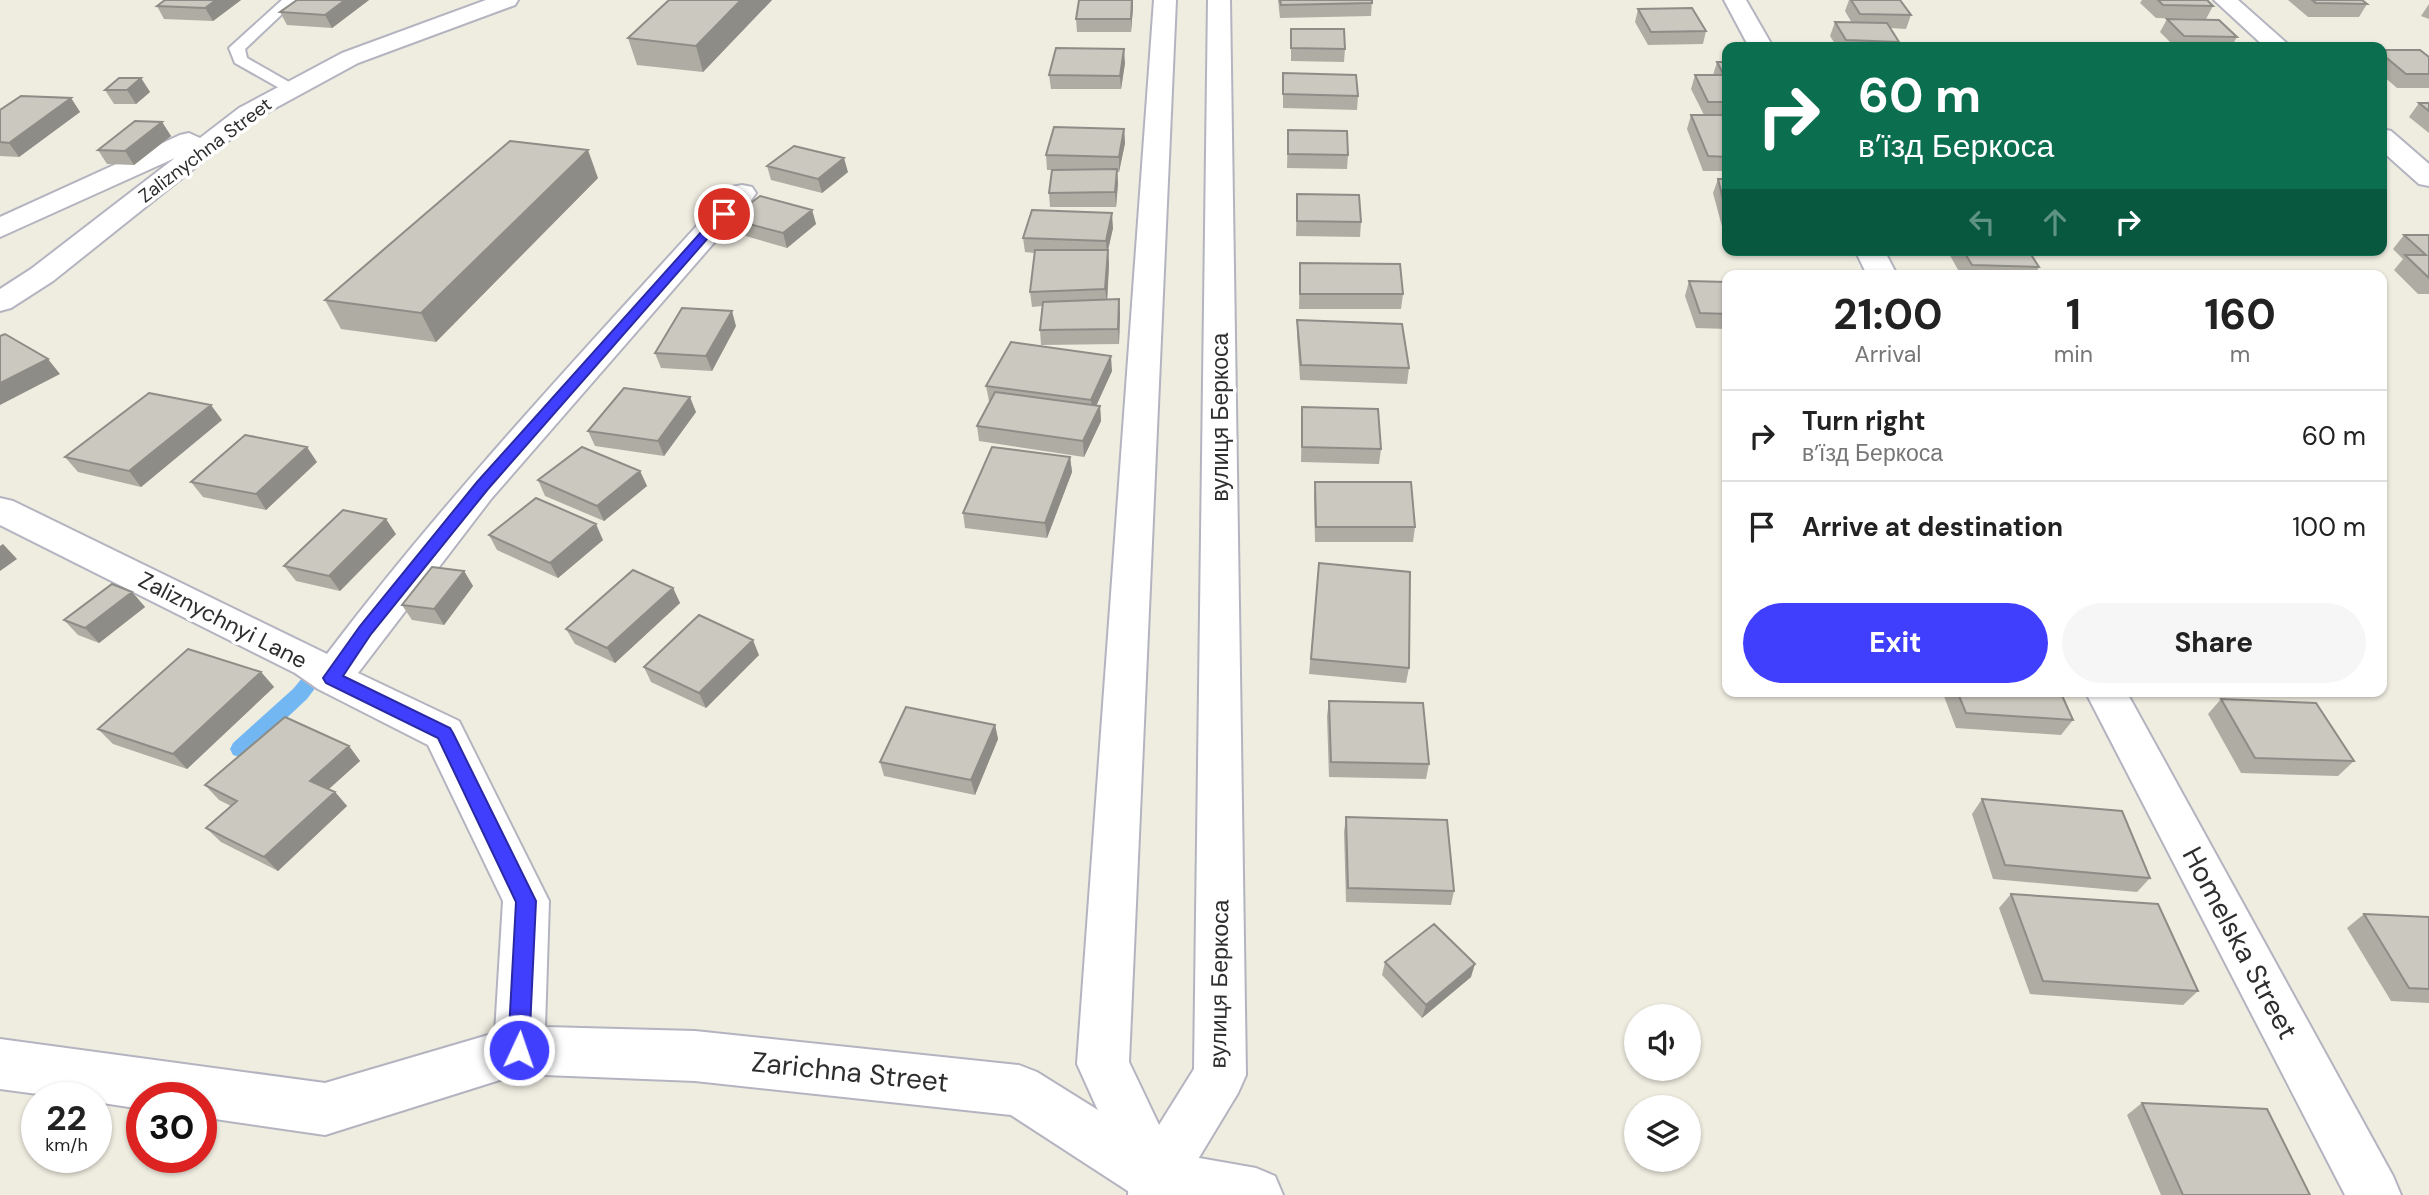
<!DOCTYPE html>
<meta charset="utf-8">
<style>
:root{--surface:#fff;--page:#f6f6f6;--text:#222;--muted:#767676;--line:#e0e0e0;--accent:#413ffe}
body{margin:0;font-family:"DM Sans",sans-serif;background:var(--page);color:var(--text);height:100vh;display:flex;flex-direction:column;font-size:26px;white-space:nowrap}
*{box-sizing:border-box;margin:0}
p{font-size:23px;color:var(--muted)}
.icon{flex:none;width:38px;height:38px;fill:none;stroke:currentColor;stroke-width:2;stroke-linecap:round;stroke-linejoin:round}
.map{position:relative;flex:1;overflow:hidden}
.panel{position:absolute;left:1722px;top:270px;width:665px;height:427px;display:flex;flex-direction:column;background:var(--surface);border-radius:14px;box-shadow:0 2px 5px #0004}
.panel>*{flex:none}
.guide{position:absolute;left:1722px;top:42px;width:665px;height:214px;border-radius:14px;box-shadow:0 2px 5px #0004;background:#0b6e4f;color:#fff;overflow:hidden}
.fabs{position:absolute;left:1624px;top:1004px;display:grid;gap:14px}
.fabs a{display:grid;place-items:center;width:77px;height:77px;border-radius:50%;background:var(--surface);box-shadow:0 2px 5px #0004;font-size:35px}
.speed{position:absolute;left:21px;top:1082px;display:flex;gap:14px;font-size:35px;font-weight:700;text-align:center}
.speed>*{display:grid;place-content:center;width:91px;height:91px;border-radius:50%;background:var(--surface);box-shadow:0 2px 5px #0004;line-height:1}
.speed small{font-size:18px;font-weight:400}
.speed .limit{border:10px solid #d22;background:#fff;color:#111}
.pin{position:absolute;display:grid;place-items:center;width:60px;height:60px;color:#fff;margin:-30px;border:4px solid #fff;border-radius:50%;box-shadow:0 2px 7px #0007}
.me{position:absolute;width:77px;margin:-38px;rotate:3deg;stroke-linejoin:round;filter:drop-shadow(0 0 5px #0008)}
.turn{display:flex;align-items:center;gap:24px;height:147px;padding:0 21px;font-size:32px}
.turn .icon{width:91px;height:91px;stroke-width:2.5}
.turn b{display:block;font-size:49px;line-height:60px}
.lanes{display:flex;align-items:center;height:66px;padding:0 21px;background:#0003;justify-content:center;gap:35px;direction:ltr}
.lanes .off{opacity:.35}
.eta{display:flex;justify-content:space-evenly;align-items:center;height:119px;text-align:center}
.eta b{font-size:42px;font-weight:700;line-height:49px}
.primary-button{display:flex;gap:14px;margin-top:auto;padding:14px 21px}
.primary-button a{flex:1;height:80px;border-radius:42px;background:var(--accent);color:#fff;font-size:28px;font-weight:700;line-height:80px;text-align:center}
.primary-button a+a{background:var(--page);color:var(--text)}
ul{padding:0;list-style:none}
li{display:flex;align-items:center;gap:21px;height:91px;padding:0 21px;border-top:2px solid var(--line)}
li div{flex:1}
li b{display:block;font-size:26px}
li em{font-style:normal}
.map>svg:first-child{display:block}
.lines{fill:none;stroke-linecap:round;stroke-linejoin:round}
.stream{fill:#73b7f2;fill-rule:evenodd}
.lane-casing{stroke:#b4b4c1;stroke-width:4}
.street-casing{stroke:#b4b4c1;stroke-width:4}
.secondary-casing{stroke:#b4b4c1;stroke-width:4}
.lane{fill:#fff;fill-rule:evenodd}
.street{fill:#fff;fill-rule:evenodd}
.secondary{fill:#fff;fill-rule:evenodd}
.wall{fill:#afaca4}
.shaded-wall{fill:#8e8c86}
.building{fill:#cbc8bf;stroke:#8e8c86;stroke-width:2}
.route{fill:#413ffe;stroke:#2a29a5;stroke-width:2}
.labels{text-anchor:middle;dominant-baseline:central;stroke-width:7;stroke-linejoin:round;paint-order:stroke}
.far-street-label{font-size:19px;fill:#2e2e2e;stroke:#fff}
.street-label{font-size:23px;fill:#2e2e2e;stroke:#fff}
.near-street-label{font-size:28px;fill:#2e2e2e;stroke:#fff}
</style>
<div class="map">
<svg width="2429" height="1195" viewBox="0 0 2429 1195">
<rect width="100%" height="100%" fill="#efece0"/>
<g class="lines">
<path class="stream" d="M324,657L330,659L333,664L307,699L247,755L240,757L233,755L230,749L233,743L293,689L318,659Z"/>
<defs>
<path id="lane" d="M282,0H297L245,49L247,58L296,86L298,89L290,94L235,63L229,48Z"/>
<path id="street" d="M486,0H518L515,5L358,63L257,118L53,281L11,308L0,311V289L31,269L175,158L0,237V217L180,135L189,133L200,138L239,108L342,53Z
M1724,0H1746L1773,47H1749Z
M2214,0H2238L2291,47H2265Z
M2382,129L2391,131L2429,164V186L2419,184L2382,151Z
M742,185L752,187L756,193L752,199L491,499L358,673L459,721L549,901L545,1027L695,1031L1019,1065L1037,1072L1165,1152L1256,1168L1275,1176L1283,1195H1134L1011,1115L695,1081L519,1074L325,1135L201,1117V1097H142V1109L96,1102V1097H60L0,1089V1039L325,1083L495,1033L503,901L428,745L318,689L295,673L0,525V498L13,501L327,654C452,489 594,340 732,187Z
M1855,250H1884L1897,275H1867Z
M2085,691H2126L2393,1176L2401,1195H2345Z"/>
<path id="secondary" d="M1154,0H1176L1129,1062L1159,1125L1194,1069L1208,0H1230L1246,1075L1238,1093L1183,1184L1182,1195H1128L1129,1179L1077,1064Z"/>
</defs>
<use href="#lane" class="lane-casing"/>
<use href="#street" class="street-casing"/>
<use href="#secondary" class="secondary-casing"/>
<use href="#lane" class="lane"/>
<use href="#street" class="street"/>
<use href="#secondary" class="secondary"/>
</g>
<path class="wall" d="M165,0H241L213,21L164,19L157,6Z
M369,0L332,28L287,25L280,12Z
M669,0H772L703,72L637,65L628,38Z
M1278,0H1372L1371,16L1280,18Z
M1849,0H1900L1911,15L1906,29L1890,28L1899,42L1897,47H1837L1830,36L1835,22L1852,23L1845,11Z
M2142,0H2207L2213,6L2206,19L2156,18L2140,3Z
M2288,0H2362L2367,4L2359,17H2308Z
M2429,4V19L2421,16Z
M1133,6L1131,32H1077L1076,19Z
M1638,9L1706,31L1703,44L1648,45L1635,22Z
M2167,19L2237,37L2231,47H2175L2160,32Z
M1291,29L1345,49L1344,62L1291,61Z
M2382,50L2429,57V88H2397L2382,75Z
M1717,62H1727V171H1703L1687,129L1691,115H1704L1691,89L1695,75H1713Z
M1125,63L1121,89H1051L1049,75Z
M1283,73L1358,96L1357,110L1283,108Z
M141,78L150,92L136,104H114L105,90Z
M71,98L80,112L19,157L0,156V110Z
M2419,103H2429V133L2409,117Z
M162,122L171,136L134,165L107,164L98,150Z
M1124,129L1125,143L1119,172H1117L1118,183L1116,207H1050L1049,193L1052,170H1047L1046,155Z
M1288,130L1348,155L1347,169L1287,168Z
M767,166L848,172L822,193L771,180Z
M598,178L436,342L341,329L325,300Z
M1718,179H1727V245L1713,193Z
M1297,194L1361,222L1360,237L1296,236Z
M812,210L816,224L787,248L735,233L730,219Z
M1113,228L1108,250L1109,264L1107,299H1119L1120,314L1119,344L1041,345L1040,330L1042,306L1032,307L1030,292L1035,253L1025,252L1023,238Z
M2404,235H2429V294H2418L2394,270L2403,259L2393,249Z
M1948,250H2028L2039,267L2035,275H1961L1948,252Z
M1300,263L1403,294L1401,309H1299Z
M1689,281L1727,282V329L1696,328L1685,296Z
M1297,320L1409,368L1407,384L1300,380L1297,335Z
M736,326L712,371L661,368L655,353Z
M1112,371L1096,406H1100L1101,421L1084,457L979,441L977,426L990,401H989L986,386Z
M1302,407L1381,449L1379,464L1301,462Z
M696,412L664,456L595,446L588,431Z
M222,420L141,487L78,472L65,457Z
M1070,457L1072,472L1047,538L965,528L963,513Z
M317,462L266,510L203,497L191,482Z
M640,471L647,486L604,521L545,496L538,480Z
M1315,482L1415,527L1413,542H1315L1314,497Z
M396,534L340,591L296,581L284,566Z
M489,535L603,540L558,578L497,550Z
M1319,563L1409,668L1406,683L1309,674Z
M464,571L473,586L444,625L412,620L402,605Z
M673,588L680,603L615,663L575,644L566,629Z
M132,592L145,607L99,643L78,635L64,620Z
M759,655L706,708L651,682L644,667Z
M261,672L274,687L187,769L113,744L98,729Z
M1942,691H2060L2073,720L2061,735L1956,728Z
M2221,699L2354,761L2338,776L2241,773L2208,714Z
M1329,701L1429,764L1426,779L1329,777L1327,716Z
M995,725L998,739L975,795L884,776L880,762Z
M349,746L360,761L329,789L335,792L347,806L278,871L221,842L206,828L231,806L219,800L205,785Z
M1982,799L2150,878L2137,892L1993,879L1972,814Z
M1346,817L1454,891L1451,905L1346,902L1344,832Z
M2011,894L2198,991L2183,1005L2030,994L1999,908Z
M2364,914L2429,917V1003L2391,1001L2347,928Z
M1385,962L1471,977L1422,1018L1382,975Z
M2142,1103L2310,1195H2161L2127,1115Z"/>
<path class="shaded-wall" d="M216,0H241L213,21L205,8Z
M345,0H369L332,28L325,15Z
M741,0H772L703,72L696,46Z
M1132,0H1133V6L1131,32V19Z
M1124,49L1125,63L1121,89L1120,76Z
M141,78L150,92L136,104L127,90Z
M71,98L80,112L19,157L9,143Z
M162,122L171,136L134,165L125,151Z
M1124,129L1125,143L1119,172V157Z
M588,150L598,178L436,342L421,313Z
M844,158L848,172L822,193L818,179Z
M1117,169L1118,183L1116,207L1115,192Z
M812,210L816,224L787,248L783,233Z
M1112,213L1113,228L1108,250L1109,264L1107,304L1105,289L1107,256L1106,241Z
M1119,299L1120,314L1119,344L1118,329Z
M732,311L736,326L712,371L706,356Z
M1111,356L1112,371L1092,415L1091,400Z
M48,359L60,374L0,405V383Z
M690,397L696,412L664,456L658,441Z
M211,405L222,420L141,487L129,471Z
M1100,406L1101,421L1084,457L1083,441Z
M307,447L317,462L266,510L256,494Z
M1070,457L1072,472L1047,538L1045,523Z
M640,471L647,486L604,521L597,506Z
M386,519L396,534L340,591L329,576Z
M596,524L603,540L558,578L550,563Z
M3,544L17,559L0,571V546Z
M464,571L473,586L444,625L434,609Z
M673,588L680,603L615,663L607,648Z
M132,592L145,607L99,643L85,628Z
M753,640L759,655L706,708L699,693Z
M261,672L274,687L187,769L173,754Z
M995,725L998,739L975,795L971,780Z
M349,746L360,761L322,795L310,781Z
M335,792L347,806L278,871L264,857Z
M1475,964L1471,977L1422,1018L1426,1005Z"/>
<path class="building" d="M165,0H216L205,8L157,6Z
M297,0H345L325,15L280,12Z
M669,0H741L696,46L628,38Z
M1079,0H1132L1131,19H1076Z
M1280,0H1372V3L1281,5Z
M1851,0H1900L1911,15L1860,14Z
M2158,0H2207L2213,6L2163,5Z
M2312,0H2362L2367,4L2316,3Z
M1692,8L1706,31L1651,32L1638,9Z
M2167,19L2219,20L2237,37L2184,36Z
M1835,22L1887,23L1899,42L1846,40Z
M1291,29H1344L1345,49L1291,48Z
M1056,48L1124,49L1120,76L1049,75Z
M2382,50H2420L2429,57V74H2406L2382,54Z
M1717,62H1727V102H1708L1695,75H1724Z
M1283,73L1356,75L1358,96L1283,94Z
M119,78H141L127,90H105Z
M21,96L71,98L9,143L0,142V110Z
M2419,103H2429V111Z
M1691,115H1727V157L1708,156Z
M135,121L162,122L125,151L98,150Z
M1054,127L1124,129L1119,157L1046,155Z
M1288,130L1347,131L1348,155L1288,154Z
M510,141L588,150L421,313L325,300Z
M794,146L844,158L818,179L767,166Z
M1117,169L1115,192L1049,193L1052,170Z
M1718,179H1727V215Z
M1297,194L1359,195L1361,222L1297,221Z
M760,196L812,210L783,233L730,219Z
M1032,210L1112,213L1106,241L1023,238Z
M2404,235H2429V278L2405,255H2426Z
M1035,250H1108L1105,289L1030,292Z
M1963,250H2028L2039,267L1972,265Z
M1300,263L1400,264L1403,294H1300Z
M1689,281L1727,282V314L1700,313Z
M1119,299L1118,329L1040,330L1043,302Z
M682,308L732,311L706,356L655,353Z
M1297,320L1402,324L1409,368L1301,365Z
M5,334L48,359L0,383V336Z
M1011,342L1111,356L1091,400L986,386Z
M624,388L690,397L658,441L588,431Z
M995,392L1100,406L1083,441L977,426Z
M149,393L211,405L129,471L65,457Z
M1302,407L1378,409L1381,449L1302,447Z
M245,435L307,447L256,494L191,482Z
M582,447L640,471L597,506L538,480Z
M992,447L1070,457L1045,523L963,513Z
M1315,482H1411L1415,527H1316Z
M536,498L596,524L550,563L489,535Z
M343,510L386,519L329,576L284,566Z
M1319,563L1410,572L1409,668L1311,659Z
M432,567L464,571L434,609L402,605Z
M633,570L673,588L607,648L566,629Z
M112,584L132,592L85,628L64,620Z
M699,615L753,640L699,693L644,667Z
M188,649L261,672L173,754L98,729Z
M1957,691H2060L2073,720L1966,713Z
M2221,699L2316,703L2354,761L2255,758Z
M1329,701L1423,703L1429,764L1331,762Z
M906,707L995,725L971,780L880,762Z
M285,717L349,746L310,781L335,792L264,857L206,828L237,801L205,785Z
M1982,799L2122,811L2150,878L2005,865Z
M1346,817L1447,820L1454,891L1348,888Z
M2011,894L2158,904L2198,991L2043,981Z
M2364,914L2429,917V989L2409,988Z
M1434,924L1475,964L1426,1005L1385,962Z
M2142,1103L2267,1109L2310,1195H2183Z"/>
<path class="route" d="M720,211L729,214L488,489L371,634L343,676L450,728L453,733L536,901L529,1050L526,1057L519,1060L511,1057L508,1050L516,902L438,738L326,683L323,678L360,626L477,482Z"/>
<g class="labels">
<g class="far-street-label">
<text transform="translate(205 150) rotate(-37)">Zaliznychna Street</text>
</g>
<g class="street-label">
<text transform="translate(1220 417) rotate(-90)">вулиця Беркоса</text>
<text transform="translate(223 620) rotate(27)">Zaliznychnyi Lane</text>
<text transform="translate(1219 984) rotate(-89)">вулиця Беркоса</text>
</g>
<g class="near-street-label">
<text transform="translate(2240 943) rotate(62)">Homelska Street</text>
<text transform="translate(850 1072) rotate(6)">Zarichna Street</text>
</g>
</g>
</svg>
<div class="fabs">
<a><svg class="icon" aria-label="sound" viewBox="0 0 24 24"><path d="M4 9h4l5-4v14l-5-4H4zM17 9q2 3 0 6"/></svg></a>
<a><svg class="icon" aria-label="layers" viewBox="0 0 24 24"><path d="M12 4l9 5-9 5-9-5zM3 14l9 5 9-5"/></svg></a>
</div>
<div class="speed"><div>22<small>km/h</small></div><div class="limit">30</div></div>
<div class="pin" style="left:724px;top:214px;background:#d93025"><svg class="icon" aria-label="arrive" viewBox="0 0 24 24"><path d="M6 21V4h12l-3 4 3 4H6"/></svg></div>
<svg class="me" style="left:519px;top:1050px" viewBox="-20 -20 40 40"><circle r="17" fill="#413ffe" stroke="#fff" stroke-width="3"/><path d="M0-11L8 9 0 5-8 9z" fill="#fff"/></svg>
<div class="guide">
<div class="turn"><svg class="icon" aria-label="right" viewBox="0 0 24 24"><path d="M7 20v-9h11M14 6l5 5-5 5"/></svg><div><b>60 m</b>в’їзд Беркоса</div></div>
<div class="lanes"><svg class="icon off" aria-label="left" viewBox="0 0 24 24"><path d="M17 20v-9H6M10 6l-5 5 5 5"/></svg><svg class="icon off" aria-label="ahead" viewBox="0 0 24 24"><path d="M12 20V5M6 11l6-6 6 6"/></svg><svg class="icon" aria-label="right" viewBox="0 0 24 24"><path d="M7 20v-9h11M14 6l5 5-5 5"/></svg></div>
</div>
<section class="panel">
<div class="eta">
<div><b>21:00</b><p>Arrival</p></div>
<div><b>1</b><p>min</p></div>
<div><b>160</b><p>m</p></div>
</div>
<ul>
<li><svg class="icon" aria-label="right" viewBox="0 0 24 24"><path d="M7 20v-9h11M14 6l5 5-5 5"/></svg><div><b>Turn right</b><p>в’їзд Беркоса</p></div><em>60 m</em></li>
<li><svg class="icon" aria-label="arrive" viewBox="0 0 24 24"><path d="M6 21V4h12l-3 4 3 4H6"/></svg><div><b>Arrive at destination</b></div><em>100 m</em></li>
</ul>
<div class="primary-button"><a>Exit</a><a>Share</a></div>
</section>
</div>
